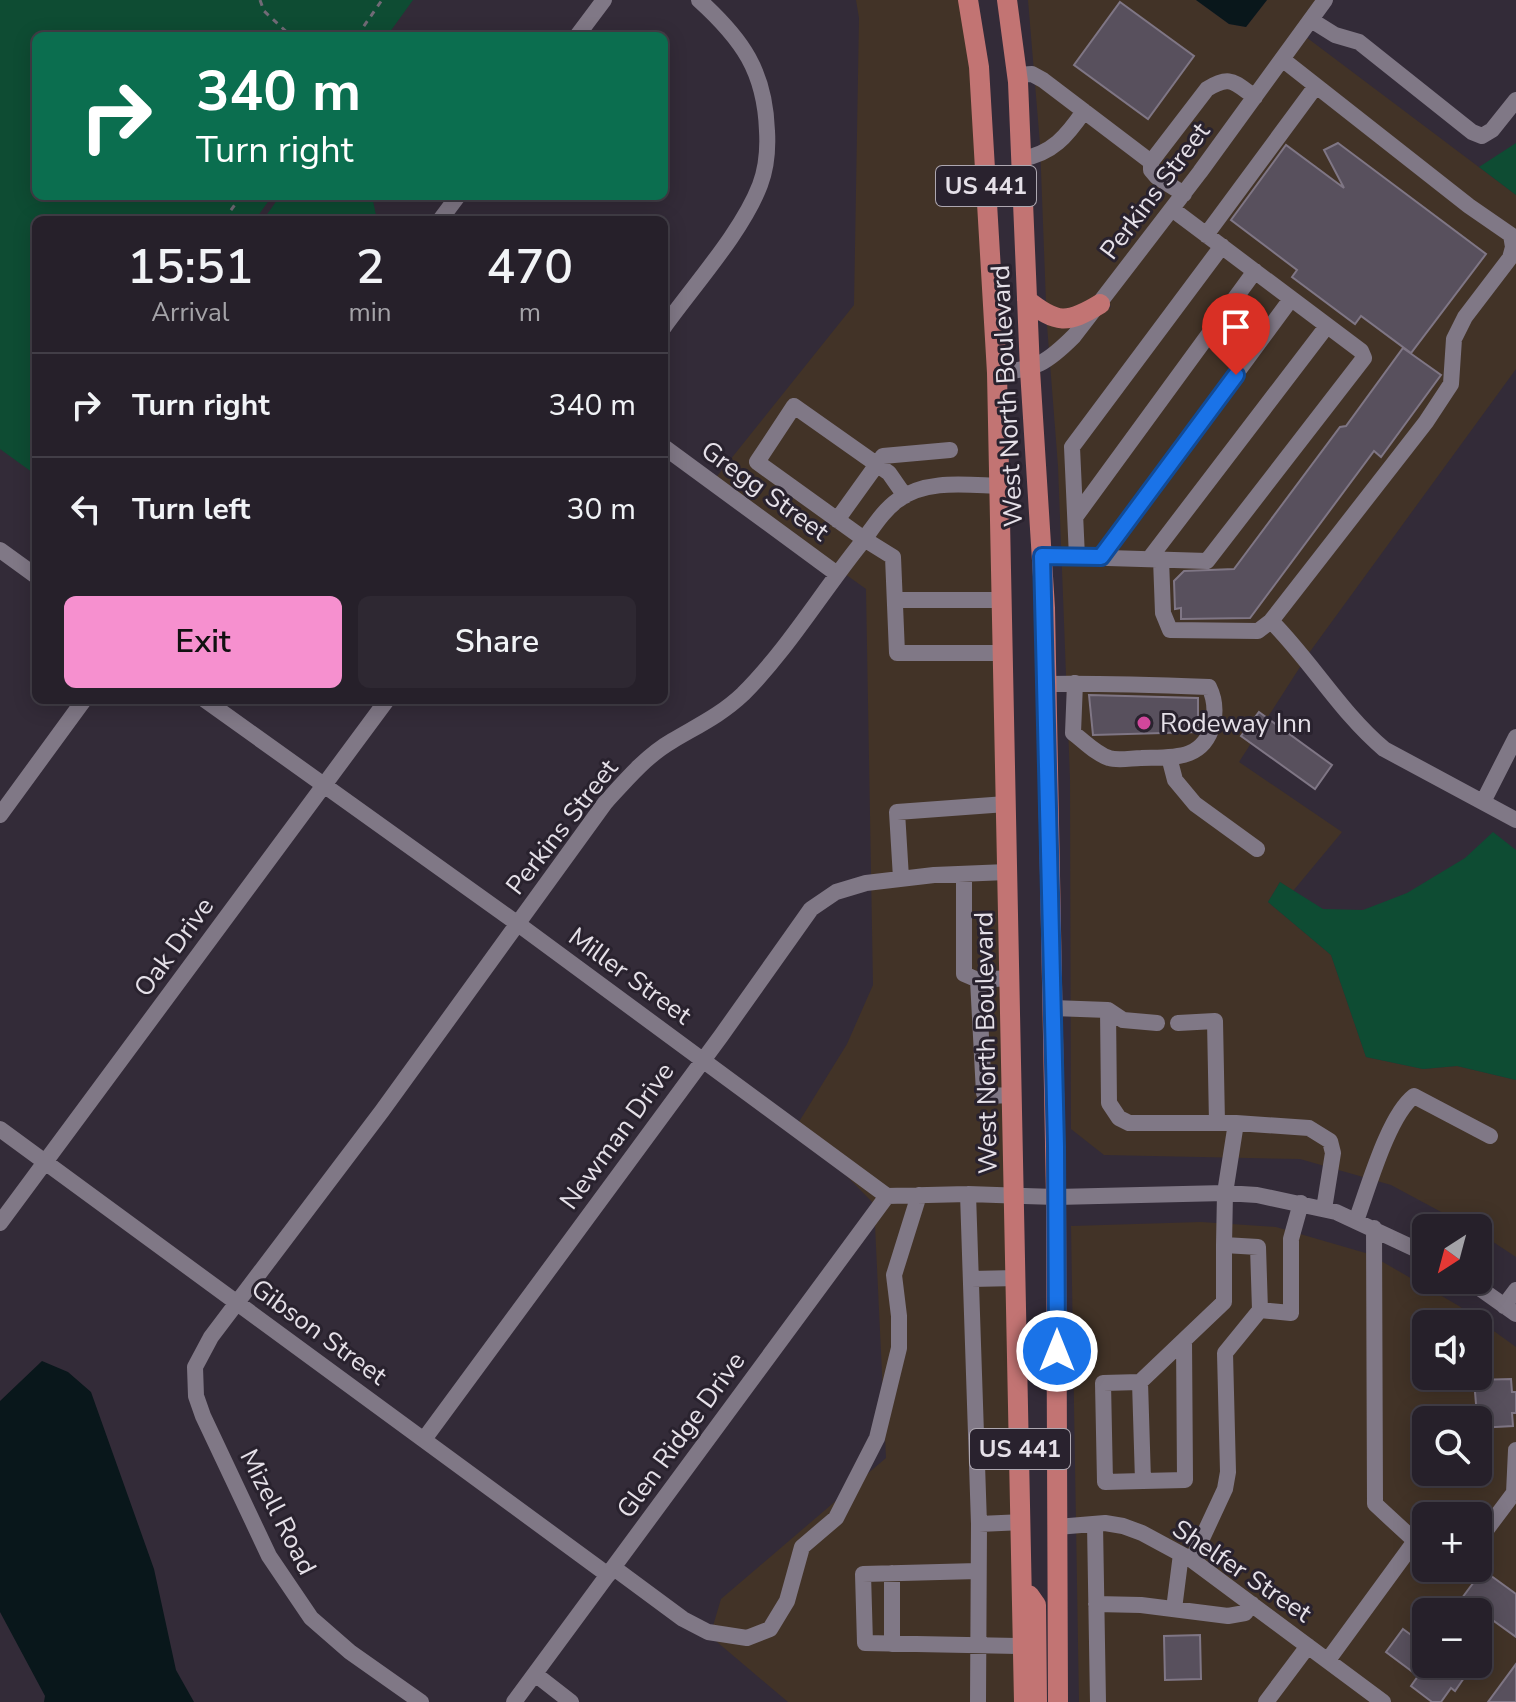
<!DOCTYPE html>
<meta charset="utf-8">
<style>
:root{--surface:#26202a;--page:#2e2832;--text:#f1f3f6;--muted:#a4a3a8;--line:#423e47;--accent:#f690cf}
body{margin:0;font-family:"Nunito Sans",sans-serif;background:var(--page);color:var(--text);height:100vh;display:flex;flex-direction:column;font-size:30px;white-space:nowrap}
*{box-sizing:border-box;margin:0}
p{font-size:26px;color:var(--muted)}
.icon{flex:none;width:44px;height:44px;fill:none;stroke:currentColor;stroke-width:2;stroke-linecap:round;stroke-linejoin:round}
.map{position:relative;flex:1;overflow:hidden}
.panel{position:absolute;left:32px;top:216px;width:636px;height:488px;display:flex;flex-direction:column;background:var(--surface);border-radius:12px;box-shadow:0 4px 20px #0003,0 0 0 2px var(--line)}
.panel>*{flex:none}
.guide{position:absolute;left:32px;top:32px;width:636px;height:168px;border-radius:12px;box-shadow:0 4px 20px #0003,0 0 0 2px var(--line);background:#0b6e4f;color:#fff;overflow:hidden}
.needle{width:52px;rotate:216deg}
.fabs{position:absolute;left:1412px;top:1214px;display:grid;gap:16px}
.fabs a{display:grid;place-items:center;width:80px;height:80px;border-radius:12px;background:var(--surface);box-shadow:0 4px 20px #0003,0 0 0 2px var(--line);font-size:40px}
.pin{position:absolute;display:grid;place-items:center;width:68px;height:68px;color:#fff;margin:-82px -34px;border-radius:50% 50% 50% 0;rotate:-45deg;box-shadow:0 0 8px #0007}
.pin .icon{rotate:45deg}
.me{position:absolute;width:88px;margin:-44px;rotate:0deg;stroke-linejoin:round;filter:drop-shadow(0 0 6px #0008)}
.turn{display:flex;align-items:center;gap:28px;height:168px;padding:0 32px;font-size:36px}
.turn .icon{width:104px;height:104px;stroke-width:2.5}
.turn b{display:block;font-size:56px;line-height:68px}
.eta{display:flex;justify-content:space-evenly;align-items:center;height:136px;text-align:center}
.eta b{font-size:48px;font-weight:600;line-height:56px}
.primary-button{display:flex;gap:16px;margin-top:auto;padding:16px 32px}
.primary-button a{flex:1;height:92px;border-radius:12px;background:var(--accent);color:#111;font-size:32px;font-weight:600;line-height:92px;text-align:center}
.primary-button a+a{background:var(--page);color:var(--text)}
ul{padding:0;list-style:none}
li{display:flex;align-items:center;gap:24px;height:104px;padding:0 32px;border-top:2px solid var(--line)}
li div{flex:1}
li b{display:block;font-size:30px}
li em{font-style:normal}
.map>svg:first-child{display:block}
.commercial{fill:#423327;fill-rule:evenodd}
.green{fill:#0e4c33}
.water{fill:#09171b}
.building{fill:#58505d;stroke:#7f7685;stroke-width:2}
.lines{fill:none;stroke-linecap:round;stroke-linejoin:round}
.path{stroke:#716a76;stroke-width:3;stroke-dasharray:6 6;stroke-linecap:butt}
.minor{stroke:#807886;stroke-width:16}
.major{stroke:#c27473;stroke-width:20}
.route-casing{stroke:#114b97;stroke-width:20}
.route{stroke:#1a73e8;stroke-width:14}
.hotel-dot{fill:#d1479c;stroke:#29222e;stroke-width:3}
.labels{text-anchor:middle;dominant-baseline:central;stroke-width:6;stroke-linejoin:round;paint-order:stroke}
.shield{fill:#29222e;stroke:#ada7b0;stroke-width:2}
.shield-label{font-size:24px;font-weight:bold;fill:#e5e0e8}
.street-label{font-size:26px;fill:#e5e0e8;stroke:#29222e}
.poi-label{font-size:26px;fill:#e5e0e8;stroke:#29222e;text-anchor:start}
</style>
<div class="map">
<svg width="1516" height="1702" viewBox="0 0 1516 1702">
<rect width="100%" height="100%" fill="#332b38"/>
<path class="commercial" d="M856,0H960L971,69L988,375L1015,1702H788L710,1636L721,1599L886,1458L874,1204L797,1125L847,1044L873,985L866,589L714,480L854,305L859,18Z
M1028,0H1196L1229,24L1246,27L1267,0H1326L1302,34L1516,195V369L1309,653L1239,762L1342,832L1293,891L1280,882L1268,902L1331,955L1366,1057L1423,1069L1457,1066L1516,1080V1257L1478,1232V1228H1471L1391,1185L1300,1159L1104,1155L1071,1129L1070,779L1058,466L1047,325L1074,327L1111,307L1104,292L1079,307L1058,310L1046,303L1040,144Z
M1201,1222L1276,1227L1369,1254L1459,1306L1516,1347V1702H1079L1071,1226ZM1426,1324H1478V1376H1426ZM1426,1420H1478V1472H1426ZM1426,1516H1478V1568H1426ZM1426,1612H1478V1664H1426Z"/>
<path class="green" d="M0,0H413L387,36H36V196H272L255,220H36V475L0,449Z
M1516,143V195L1479,167Z
M280,196H372L377,220H263Z
M1493,832L1516,850V1080L1457,1066L1423,1069L1366,1057L1331,955L1268,902L1280,882L1323,909L1363,910L1407,893L1465,858Z"/>
<path class="water" d="M1196,0H1267L1246,27L1229,24Z
M42,1361L68,1372L91,1392L154,1569L176,1670L194,1702H44L45,1696L0,1612V1401Z"/>
<path class="building" d="M1120,2L1194,56L1148,119L1074,65Z
M1338,143L1486,254L1411,353L1361,316L1355,324L1292,277L1297,270L1231,220L1286,145L1344,188L1324,150Z
M1403,348L1441,375L1381,457L1374,451L1250,618L1181,619V608L1175,609L1174,581L1184,571L1234,569L1340,427L1346,426Z
M1089,695L1198,698V732L1093,735Z
M1259,712L1332,765L1315,789L1241,736Z
M1511,1379L1512,1392H1516V1413H1512L1513,1426L1478,1428L1474,1380Z
M1483,1570L1516,1594V1637L1462,1598Z
M1403,1629L1426,1646V1664H1459L1465,1669L1460,1676L1464,1678L1455,1691L1451,1688L1441,1702H1432L1411,1686L1418,1676L1386,1652Z
M1200,1635L1201,1679L1165,1680L1164,1636Z
M1516,1664V1702H1488Z"/>
<g class="lines">
<path class="path" d="M260,0L264,11L291,36
M357,36L382,0
M224,220L241,196"/>
<path class="minor" d="M1311,20L1335,35L1359,42L1472,132L1482,136L1492,130L1516,100
M577,36L604,0
M1017,75L1032,74L1043,80L1151,162
M1021,159C1052,154 1067,136 1084,111
M1184,194L1157,177L1151,170V162L1207,89C1231,74 1234,83 1255,97
M440,220L458,196
M1206,235L1316,86
M664,327C694,285 742,232 760,185C766,169 768,148 767,131C765,71 742,39 699,0
M997,373C1036,369 1046,364 1074,336L1200,172L1325,0
M664,447L837,574
M905,496L889,473L794,406L757,462L864,539L893,557L897,653H1003
M1076,516L1255,271
M837,520L883,456L950,450
M0,550L36,576
M1042,556L1207,561L1364,358L1361,351L1172,209
M1077,557L1072,447L1222,246
M1101,557L1291,299
M1149,559L1327,326
M1161,559L1163,613L1170,630L1258,631L1271,621L1426,422L1451,384L1454,339L1465,317L1510,258L1513,247L1511,235L1469,206L1282,59
M896,600H1002
M1271,621C1311,661 1341,713 1384,749L1516,820
M1046,684C1101,683 1155,685 1209,687C1215,699 1216,710 1213,724C1203,761 1173,757 1141,758C1132,758 1118,761 1109,758C1096,754 1084,741 1073,733L1075,683
M205,700L518,924L887,1196L968,1194L1056,1197L1225,1193L1257,1195L1336,1212L1426,1254
M1169,757L1175,780L1195,804L1257,849
M1483,802L1516,737
M0,815L84,700
M964,874V974L978,980L1010,978
M901,878L897,812L1006,804
M978,980L984,1093L987,1096L1013,1095
M1053,1008L1108,1010L1109,1103L1119,1118L1129,1123H1236L1225,1193L1224,1245L1258,1247L1260,1310L1291,1313V1239L1301,1203
M1108,1010L1123,1020L1157,1023
M1178,1023L1215,1021L1217,1123
M1236,1123L1309,1128L1330,1141L1333,1153L1324,1209
M0,1129L608,1575
M968,1194L979,1524L978,1702
M1356,1221C1368,1189 1388,1116 1414,1096L1490,1136
M0,1223L387,700
M1374,1228L1375,1504L1415,1541
M971,1279L1017,1278
M1468,1280L1516,1314
M1504,1306L1516,1290
M1140,1382L1103,1383L1105,1482L1143,1481L1140,1382L1224,1302V1245
M425,1438L721,1036L811,909L836,892L866,883L934,875L1007,872
M976,1438H1020
M1143,1481L1185,1480L1184,1340
M1514,1493L1516,1450
M979,1524L1021,1522
M1095,1524L1098,1702
M1057,1527L1105,1523L1123,1526L1142,1533L1192,1560L1383,1702
M1478,1541L1516,1490
M1192,1560L1225,1489L1228,1472L1225,1353L1260,1310
M614,1568L683,1619L708,1632L747,1638L770,1629L787,1601L802,1547L836,1518L877,1438L899,1348V1316L894,1275L919,1195
M1452,1568L1456,1571L1458,1568
M978,1571L863,1574L865,1643L1023,1646
M892,1573V1644
M1096,1604L1141,1605L1228,1616L1245,1613L1252,1604
M1174,1609L1181,1554
M1328,1660L1415,1541L1426,1549
M535,1674L571,1702
M421,1702L350,1652L311,1618L269,1556L203,1416L196,1396L195,1367L211,1337L382,1111L605,803C625,781 646,756 672,741C697,726 721,715 743,694C787,650 820,595 859,546C871,531 882,511 898,500C926,479 967,485 999,486
M514,1702L887,1196
M1266,1702L1308,1646"/>
<path class="major" d="M968,0L979,67L997,373L1024,1702
M1007,0L1018,82L1030,370L1045,608L1056,1197L1058,1702
M1027,300C1057,324 1067,324 1100,304
M1029,1595L1036,1605L1037,1702"/>
</g>
<g class="lines">
<defs>
<path id="route" d="M1057,1351L1056,1146L1042,556L1101,557L1236,375"/>
</defs>
<use href="#route" class="route-casing"/>
<use href="#route" class="route"/>
</g>
<circle class="hotel-dot" cx="1144" cy="723" r="8"/>
<g class="labels">
<g class="shield">
<rect x="936" y="166" width="100" height="40" rx="6"/>
<rect x="970" y="1429" width="100" height="40" rx="6"/>
</g>
<g class="shield-label">
<text x="986" y="186">US 441</text>
<text x="1020" y="1449">US 441</text>
</g>
<g class="street-label">
<text transform="translate(1155 191) rotate(-53)">Perkins Street</text>
<text transform="translate(1007 396) rotate(-93)">West North Boulevard</text>
<text transform="translate(765 491) rotate(36)">Gregg Street</text>
<text transform="translate(562 827) rotate(-52)">Perkins Street</text>
<text transform="translate(174 947) rotate(-54)">Oak Drive</text>
<text transform="translate(630 976) rotate(36)">Miller Street</text>
<text transform="translate(986 1043) rotate(-91)">West North Boulevard</text>
<text transform="translate(617 1136) rotate(-54)">Newman Drive</text>
<text transform="translate(319 1332) rotate(36)">Gibson Street</text>
<text transform="translate(681 1435) rotate(-54)">Glen Ridge Drive</text>
<text transform="translate(278 1512) rotate(63)">Mizell Road</text>
<text transform="translate(1242 1571) rotate(34)">Shelfer Street</text>
</g>
<g class="poi-label">
<text x="1160" y="723">Rodeway Inn</text>
</g>
</g>
</svg>
<div class="fabs">
<a><svg class="needle" viewBox="-14 -14 28 28"><path d="M0-13l5 13h-10z" fill="#e53935"/><path d="M0 13l5-13h-10z" fill="#a4a3a8"/></svg></a>
<a><svg class="icon" aria-label="sound" viewBox="0 0 24 24"><path d="M4 9h4l5-4v14l-5-4H4zM17 9q2 3 0 6"/></svg></a>
<a><svg class="icon" aria-label="search" viewBox="0 0 24 24"><circle cx="10" cy="10" r="6"/><path d="M15 15l6 6"/></svg></a>
<a>+</a>
<a>−</a>
</div>
<div class="pin" style="left:1236px;top:375px;background:#d93025"><svg class="icon" aria-label="arrive" viewBox="0 0 24 24"><path d="M6 21V4h12l-3 4 3 4H6"/></svg></div>
<svg class="me" style="left:1057px;top:1351px" viewBox="-20 -20 40 40"><circle r="17" fill="#1a73e8" stroke="#fff" stroke-width="3"/><path d="M0-11L8 9 0 5-8 9z" fill="#fff"/></svg>
<div class="guide">
<div class="turn"><svg class="icon" aria-label="right" viewBox="0 0 24 24"><path d="M7 20v-9h11M14 6l5 5-5 5"/></svg><div><b>340 m</b>Turn right</div></div>
</div>
<section class="panel">
<div class="eta">
<div><b>15:51</b><p>Arrival</p></div>
<div><b>2</b><p>min</p></div>
<div><b>470</b><p>m</p></div>
</div>
<ul>
<li><svg class="icon" aria-label="right" viewBox="0 0 24 24"><path d="M7 20v-9h11M14 6l5 5-5 5"/></svg><div><b>Turn right</b></div><em>340 m</em></li>
<li><svg class="icon" aria-label="left" viewBox="0 0 24 24"><path d="M17 20v-9H6M10 6l-5 5 5 5"/></svg><div><b>Turn left</b></div><em>30 m</em></li>
</ul>
<div class="primary-button"><a>Exit</a><a>Share</a></div>
</section>
</div>
